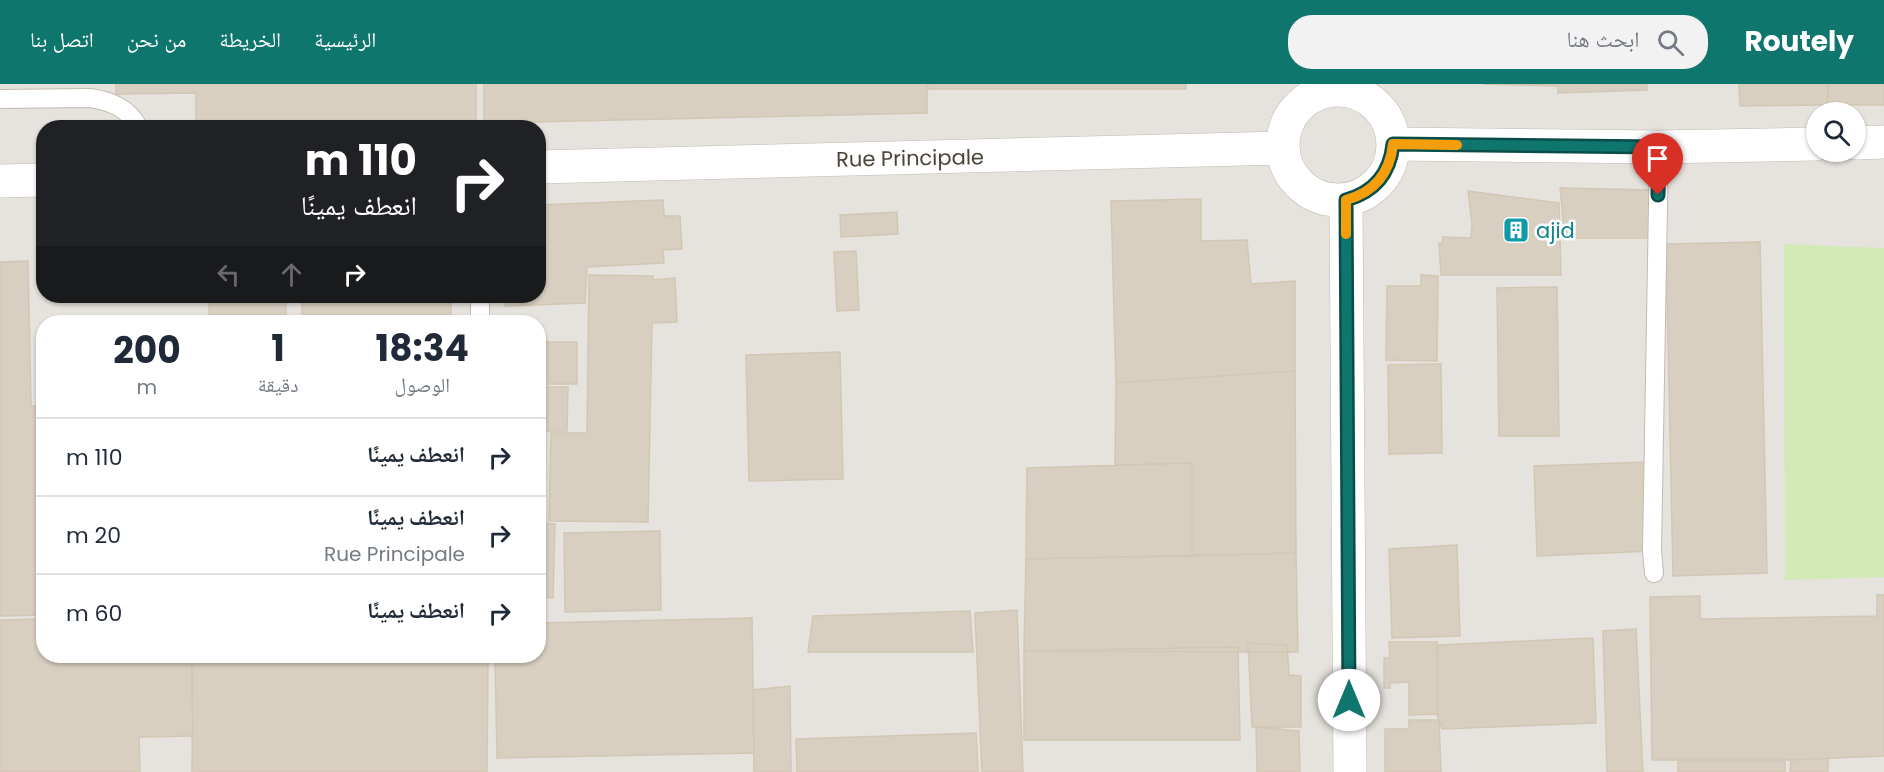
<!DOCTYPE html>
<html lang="ar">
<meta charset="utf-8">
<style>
:root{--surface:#fff;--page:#f2f2f3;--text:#1f2937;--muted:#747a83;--line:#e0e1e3;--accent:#0f766e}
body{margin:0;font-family:Poppins,"Noto Naskh Arabic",sans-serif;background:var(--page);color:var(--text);direction:rtl;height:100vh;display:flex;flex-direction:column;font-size:22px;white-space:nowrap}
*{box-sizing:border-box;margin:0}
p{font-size:20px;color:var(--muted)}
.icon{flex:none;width:33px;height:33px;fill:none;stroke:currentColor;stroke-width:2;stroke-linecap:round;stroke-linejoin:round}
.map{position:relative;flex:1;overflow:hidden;direction:ltr}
.panel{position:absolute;left:36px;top:231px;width:510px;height:348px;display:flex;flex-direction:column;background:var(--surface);border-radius:24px;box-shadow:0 2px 4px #0004;direction:rtl}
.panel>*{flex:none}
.banner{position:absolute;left:36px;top:36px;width:510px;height:183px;border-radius:24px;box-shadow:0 2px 4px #0004;direction:rtl;background:#202124;color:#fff;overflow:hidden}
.buttons{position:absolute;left:1806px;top:18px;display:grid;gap:12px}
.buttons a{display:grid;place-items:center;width:60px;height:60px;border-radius:50%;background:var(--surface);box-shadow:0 2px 4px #0004;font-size:30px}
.pin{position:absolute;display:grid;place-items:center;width:51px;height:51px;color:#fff;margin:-62px -26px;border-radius:50% 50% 50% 0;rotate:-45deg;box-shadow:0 0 6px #0007}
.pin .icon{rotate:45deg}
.me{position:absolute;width:66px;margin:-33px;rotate:0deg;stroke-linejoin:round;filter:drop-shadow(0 0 4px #0008)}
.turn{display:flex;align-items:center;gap:21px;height:126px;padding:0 30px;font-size:27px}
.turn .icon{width:78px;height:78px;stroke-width:2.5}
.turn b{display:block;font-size:42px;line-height:51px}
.lanes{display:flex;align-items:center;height:57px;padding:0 30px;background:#0003;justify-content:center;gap:30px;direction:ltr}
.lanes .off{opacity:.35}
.eta{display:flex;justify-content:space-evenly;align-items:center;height:102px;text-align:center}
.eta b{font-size:36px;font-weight:700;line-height:42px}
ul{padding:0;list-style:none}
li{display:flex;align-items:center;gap:18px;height:78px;padding:0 30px;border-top:2px solid var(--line)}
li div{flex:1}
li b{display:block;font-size:22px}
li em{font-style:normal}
header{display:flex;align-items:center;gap:36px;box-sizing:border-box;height:84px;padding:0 30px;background:var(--accent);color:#fff}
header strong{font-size:28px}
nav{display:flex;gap:33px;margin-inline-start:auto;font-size:21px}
.search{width:420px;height:54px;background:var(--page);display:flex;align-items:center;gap:15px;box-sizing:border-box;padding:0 21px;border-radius:24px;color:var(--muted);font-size:22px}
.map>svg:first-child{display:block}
.industrial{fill:#e6e2dd;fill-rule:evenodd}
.green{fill:#d2eab5}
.building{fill:#d8cfc1;stroke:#d3c7b4;stroke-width:1.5}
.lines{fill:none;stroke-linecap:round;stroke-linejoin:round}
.lane-casing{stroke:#c2bbae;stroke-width:20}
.street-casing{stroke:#c2bbae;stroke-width:34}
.lane{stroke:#fff;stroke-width:18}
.street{stroke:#fff;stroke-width:33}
.route-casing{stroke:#0a4d48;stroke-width:15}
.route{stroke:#0f766e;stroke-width:10}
.slow{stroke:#f59e0b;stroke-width:10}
.labels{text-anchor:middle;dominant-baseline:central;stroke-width:5;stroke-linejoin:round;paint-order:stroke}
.street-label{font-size:21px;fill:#4b4439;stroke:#fff}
.culture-label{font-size:21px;fill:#0d838f;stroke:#fff;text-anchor:start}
</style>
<header>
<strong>Routely</strong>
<div class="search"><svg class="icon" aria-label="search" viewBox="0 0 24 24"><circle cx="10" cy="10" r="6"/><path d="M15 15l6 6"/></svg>ابحث هنا</div>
<nav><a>الرئيسية</a><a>الخريطة</a><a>من نحن</a><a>اتصل بنا</a></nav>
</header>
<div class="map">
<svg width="1884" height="688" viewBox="0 0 1884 688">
<rect width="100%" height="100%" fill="#f6f3ec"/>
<path class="industrial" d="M0,0H1884V688H0ZM1816,28H1856V68H1816ZM44,44H538V212H44ZM44,238H538V572H44Z"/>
<path class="green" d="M1784,160L1884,164V493L1785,496Z"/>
<path class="building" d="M116,0H476V42L196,44V9L116,10Z
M484,0H927V29L484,39Z
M928,0H1186V5H928Z
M1483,0H1558V2Z
M1558,0H1647V6L1558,9Z
M1739,0H1828L1827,21L1740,22Z
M1829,0H1884V21H1827Z
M1560,104L1653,106L1651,154H1565Z
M1468,107L1559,119L1561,191H1441L1439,159L1442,160L1443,153L1471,154L1472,140Z
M1201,115V157L1247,156L1251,200L1295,197V287L1116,299L1111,117Z
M663,116L664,132H680L682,165L663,166L664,179L587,183L585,219L505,222V212H538V121Z
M897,128L898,150L841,153L840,131Z
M1760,158L1767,489L1673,492L1666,160Z
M856,167L859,226L837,227L834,168Z
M28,177L31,322H44V531L0,532V178Z
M589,191L653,192V196L675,194L677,238L652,239L648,438L549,437L551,349H587Z
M1421,191L1438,192L1437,277L1386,276L1387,202H1421Z
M1557,203L1559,352H1499L1497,204Z
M209,212H286V238H209Z
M302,212H451V238H302Z
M538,258H577V300H538Z
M840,268L843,395L749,397L746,271Z
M1441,280L1442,369L1389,370L1388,281Z
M1295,287L1296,469L1192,472V379L1115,381L1116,299Z
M538,303H568L567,347H538Z
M1648,378L1652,467L1537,472L1534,382Z
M1192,379V472L1026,475L1027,384Z
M538,439L555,440L553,514L538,513Z
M660,447L661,526L565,528L564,449Z
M1457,461L1460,552L1392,554L1389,465Z
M1296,469L1298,568L1024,567L1026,475Z
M1877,511H1884V672L1785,676H1652L1650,513L1700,512V535L1877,532Z
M1017,526L1023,688H982L975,529Z
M970,527L973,568H808L813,532Z
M752,534L754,669L497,674L495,572H538V539Z
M44,535V572H191L193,652L139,653L140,688H0V536Z
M1636,545L1643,688H1607L1603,547Z
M1593,554L1596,639L1442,645L1437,630L1438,561Z
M1389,558H1437V630L1409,631V598L1390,599V604H1384V574H1390Z
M1248,559L1287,561L1289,591L1301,592V643H1252Z
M1238,563L1240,656H1024V567Z
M193,572H488L487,688H192Z
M790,602L791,688H754L753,606Z
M1409,636H1439L1441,688H1385V645H1409Z
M1256,643L1299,647L1300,688H1257Z
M976,649L978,688H797L796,655Z
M1828,674V688H1790L1791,676Z
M1678,676H1785V688H1678Z"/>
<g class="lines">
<defs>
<path id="lane" d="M0,15L90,14C111,17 128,24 139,44
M480,238V212
M1654,489L1652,467L1659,63"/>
<path id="street" d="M1283 61a55 55 0 1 1 110 0a55 55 0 1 1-110 0Z
M1856,59L1884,58
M1393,60L1659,63L1816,60
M538,83L1282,64
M0,97L44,96
M1346,116L1350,688"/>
</defs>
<use href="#lane" class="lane-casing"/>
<use href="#street" class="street-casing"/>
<use href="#lane" class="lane"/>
<use href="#street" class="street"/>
</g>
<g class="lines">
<defs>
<path id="route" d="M1349,616L1346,116C1375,108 1390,89 1393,60L1659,63L1658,111"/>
</defs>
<use href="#route" class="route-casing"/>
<use href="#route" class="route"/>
<path class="slow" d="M1346,150V116C1375,108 1390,89 1393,60L1457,61"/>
</g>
<defs>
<symbol id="building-square" viewBox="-11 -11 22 22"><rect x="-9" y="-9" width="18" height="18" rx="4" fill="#0f9aa8" stroke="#fff"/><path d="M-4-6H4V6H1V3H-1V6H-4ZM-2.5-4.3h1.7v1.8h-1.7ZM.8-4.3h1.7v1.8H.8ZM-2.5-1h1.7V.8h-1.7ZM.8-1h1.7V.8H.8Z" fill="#fff"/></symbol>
</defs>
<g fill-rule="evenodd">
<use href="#building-square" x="1501" y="131" width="30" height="30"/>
</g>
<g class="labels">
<g class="street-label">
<text transform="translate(910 74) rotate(-1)">Rue Principale</text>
</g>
<g class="culture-label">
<text x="1536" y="146">ajid</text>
</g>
</g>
</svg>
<div class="buttons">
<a><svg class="icon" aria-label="search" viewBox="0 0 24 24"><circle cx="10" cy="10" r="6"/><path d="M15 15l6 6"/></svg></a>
</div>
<div class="pin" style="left:1658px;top:111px;background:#d93025"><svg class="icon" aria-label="arrive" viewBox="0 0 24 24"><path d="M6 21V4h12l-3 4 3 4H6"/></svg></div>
<svg class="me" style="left:1349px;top:616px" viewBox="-20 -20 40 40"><circle r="19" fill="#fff"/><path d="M0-13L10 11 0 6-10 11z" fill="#0f766e"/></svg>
<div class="banner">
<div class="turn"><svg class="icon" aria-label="right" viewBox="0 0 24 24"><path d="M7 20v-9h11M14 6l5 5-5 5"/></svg><div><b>110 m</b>انعطف يمينًا</div></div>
<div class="lanes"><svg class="icon off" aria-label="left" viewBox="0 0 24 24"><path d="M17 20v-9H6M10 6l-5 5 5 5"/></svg><svg class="icon off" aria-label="ahead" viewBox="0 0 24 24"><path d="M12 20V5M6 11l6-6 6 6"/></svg><svg class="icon" aria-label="right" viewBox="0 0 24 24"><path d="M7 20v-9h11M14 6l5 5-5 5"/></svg></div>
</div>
<section class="panel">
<div class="eta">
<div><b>18:34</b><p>الوصول</p></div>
<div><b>1</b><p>دقيقة</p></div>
<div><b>200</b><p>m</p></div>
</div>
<ul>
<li><svg class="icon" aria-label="right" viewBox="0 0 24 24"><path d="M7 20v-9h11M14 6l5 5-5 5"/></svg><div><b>انعطف يمينًا</b></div><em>110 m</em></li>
<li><svg class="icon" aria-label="right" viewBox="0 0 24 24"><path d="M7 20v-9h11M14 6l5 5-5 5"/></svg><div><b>انعطف يمينًا</b><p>Rue Principale</p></div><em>20 m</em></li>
<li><svg class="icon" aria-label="right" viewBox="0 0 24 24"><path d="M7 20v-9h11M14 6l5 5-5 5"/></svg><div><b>انعطف يمينًا</b></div><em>60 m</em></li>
</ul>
</section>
</div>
